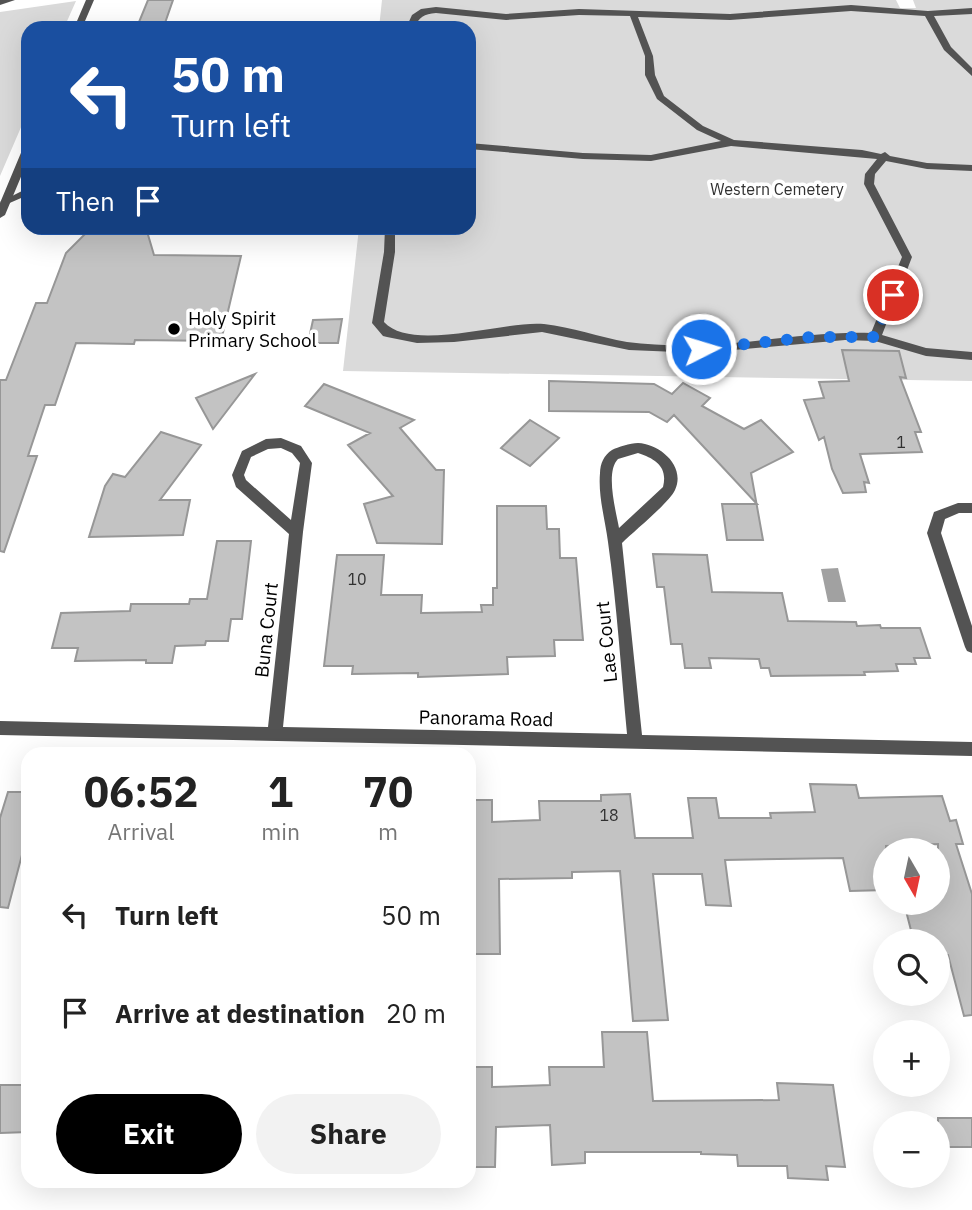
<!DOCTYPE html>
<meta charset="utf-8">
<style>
:root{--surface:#fff;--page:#f2f2f2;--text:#222;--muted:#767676;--accent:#000}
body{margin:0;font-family:"IBM Plex Sans",sans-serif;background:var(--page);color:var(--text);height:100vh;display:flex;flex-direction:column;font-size:26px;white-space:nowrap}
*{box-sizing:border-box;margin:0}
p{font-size:23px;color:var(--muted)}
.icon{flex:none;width:38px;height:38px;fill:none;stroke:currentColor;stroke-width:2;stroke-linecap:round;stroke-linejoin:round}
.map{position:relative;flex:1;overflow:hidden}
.details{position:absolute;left:21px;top:747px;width:455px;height:441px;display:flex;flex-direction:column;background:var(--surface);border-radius:21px;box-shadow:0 7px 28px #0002}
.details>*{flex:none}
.hud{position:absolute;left:21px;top:21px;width:455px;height:214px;border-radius:21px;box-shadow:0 7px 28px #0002;background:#1a4fa0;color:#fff;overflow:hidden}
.needle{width:46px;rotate:171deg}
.fabs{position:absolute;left:873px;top:838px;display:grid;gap:14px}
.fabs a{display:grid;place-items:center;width:77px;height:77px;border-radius:50%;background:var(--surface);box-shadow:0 7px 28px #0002;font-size:35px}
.pin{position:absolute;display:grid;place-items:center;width:60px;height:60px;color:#fff;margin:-30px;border:4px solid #fff;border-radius:50%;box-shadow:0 2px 7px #0007}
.me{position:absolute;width:77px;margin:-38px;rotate:85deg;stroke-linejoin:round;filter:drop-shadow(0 0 5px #0008)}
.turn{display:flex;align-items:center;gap:24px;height:147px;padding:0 35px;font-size:32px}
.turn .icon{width:91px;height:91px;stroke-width:2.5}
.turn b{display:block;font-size:49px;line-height:60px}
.then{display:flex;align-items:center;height:66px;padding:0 35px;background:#0003;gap:14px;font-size:26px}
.eta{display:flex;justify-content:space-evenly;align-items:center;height:119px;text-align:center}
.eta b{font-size:42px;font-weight:800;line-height:49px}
.action{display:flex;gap:14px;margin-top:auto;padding:14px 35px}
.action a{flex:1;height:80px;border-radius:42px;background:var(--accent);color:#fff;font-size:28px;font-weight:800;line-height:80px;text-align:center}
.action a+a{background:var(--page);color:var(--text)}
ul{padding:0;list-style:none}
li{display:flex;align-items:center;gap:21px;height:98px;padding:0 35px}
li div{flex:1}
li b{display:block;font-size:26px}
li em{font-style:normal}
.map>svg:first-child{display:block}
.green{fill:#dadada}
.water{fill:#a1a1a1}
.building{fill:#c3c3c3;stroke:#979797;stroke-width:2}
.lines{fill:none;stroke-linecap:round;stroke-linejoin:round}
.service{fill:#535353;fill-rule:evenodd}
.minor{fill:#535353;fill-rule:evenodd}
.tertiary{fill:#535353;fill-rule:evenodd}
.route{stroke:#1a73e8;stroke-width:12;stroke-dasharray:0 21.6}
.poi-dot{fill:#000;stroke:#fff;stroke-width:2.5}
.labels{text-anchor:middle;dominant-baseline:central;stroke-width:7;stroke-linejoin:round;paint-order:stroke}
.far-park-label{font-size:16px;fill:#313131;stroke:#fff}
.number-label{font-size:16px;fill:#313131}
.poi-label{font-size:19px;fill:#000;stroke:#fff;text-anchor:start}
.street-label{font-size:19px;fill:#000;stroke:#fff}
</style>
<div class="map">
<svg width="972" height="1210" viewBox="0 0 972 1210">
<rect width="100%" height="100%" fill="#fff"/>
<path class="green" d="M382,0H896L900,8H916L913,0H972V381L343,371L359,228H469V28H379Z
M76,1L64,28H28V111L0,176V12Z"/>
<path class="water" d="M838,568L846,602H828L821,569Z"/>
<path class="building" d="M148,0H173L165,23L139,22Z
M91,228H146L154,255L241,256L221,341L135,340L134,344L76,343L55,405H45L28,456H37L4,552L0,551V380H6L36,303H47L66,253Z
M342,319L338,343H308L313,320Z
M842,350L899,351L906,378L900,377L921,432H915L922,452L860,454L869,483L864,482L866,492L843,493L832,469L824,437L819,440L804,400L824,398L819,382L849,381Z
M255,374L213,429L196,398Z
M549,381L654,384L672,394L683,383L710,398L702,406L744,429L761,420L793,452L751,473L763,540H727L722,504H757L674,415L667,422L649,412L549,411Z
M324,384L414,420L400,428L436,470H444L442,544L377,543L364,504L393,496L348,445L370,433L305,406Z
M530,420L559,438L530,466L501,448Z
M161,432L201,445L160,500H190L183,535L89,537L105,486L113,474L125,477Z
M497,506H546L547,529H559L560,558H576L583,640H554L555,656L507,657L508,674L418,677V673L352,674L353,666H324L337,555H384L381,595H422L421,613L482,612L481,605H493V588H497Z
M217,541H251L242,619H231L228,641H206L205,645L175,646L172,663H146V660L75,661L78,648H52L61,613L130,611L131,604H189L190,599H207Z
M653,554L707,555L712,592L782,593L788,621L856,622L857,626L880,625L881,628H920L930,658H914L916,664H896L898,671L864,672L865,675L771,676L769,668H761L759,659L709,658L711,668H685L682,644H671L664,587H657Z
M810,784L856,785L859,798L942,796L950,821L956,820L963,844H956L972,894V1015L964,1016L948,955H938V942H914L904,903H938V844L886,846V890L850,891L843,858L725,860L731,906L706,905L702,874H653L668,1020L633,1021L620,871L572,872V878L499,879L500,954H469V800H492V822L540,820L539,801H601V795L630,794L635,838H693L688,798H716L719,818H771L770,813L815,812Z
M8,792H28V832L8,908L0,907V818Z
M602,1032H647L653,1101L779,1100L777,1083L833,1085L845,1167L826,1166L828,1180L788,1178L787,1166H738L737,1155L701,1154V1152H585V1163L552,1165L550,1125L496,1127L495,1167H469V1067H492V1087L550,1085L549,1067H604Z
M0,1085H28V1132L0,1133Z
M938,1118H972V1147H938Z"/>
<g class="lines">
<path class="service" d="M851,5L928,11L972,8V14L934,16L951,47L972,68V76L944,50L925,16L851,11L730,20L638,17L653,56L655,75L664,96L703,126L734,140L862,150L881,154L885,152L890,156L927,163L972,165V171L927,169L886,161L875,174L874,184L912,257L882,335L926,348L972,352V360L926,356L875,341L845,340L701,353L629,350L542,332L454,342L417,343L387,337L383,336L372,323L384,252L385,228H395V252L384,322C412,353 505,320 544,324C572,327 599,337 627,342C651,345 678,346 702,345C758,343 814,331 871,333L902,257L864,184L865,174L877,159L731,146L651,161L583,159L469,149V143L583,153L651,155L721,141L697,130L657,99L645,75V56L630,16L579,15L506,20L436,13C424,14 419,17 414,28H406L412,15L421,9L436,7L506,14L579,9L730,14Z
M28,188V195L5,205L0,202Z"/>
<path class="minor" d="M0,0H15L0,5Z
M281,438L301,446L312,463L303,532L283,727L627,734C621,670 617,606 608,542C605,519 598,496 600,473C600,464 604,455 612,450C618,447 630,443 638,443C660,444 686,466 675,490C669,503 634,531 622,543L642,735L972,742V756L0,735V721L268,727L289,534L236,487L232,475L242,451L266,439ZM281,448L292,453L300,463L291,520L246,480L244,475L251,457L268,449ZM638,453C656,459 668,467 663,487L619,528C616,511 605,472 618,459Z
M958,503H972V513H959L945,519L941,533L972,626V653L967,651L965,647L927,533L934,512Z"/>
<path class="tertiary" d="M86,0H94L82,28H74Z
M28,145V160L5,215L0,218V203L23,148Z"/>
</g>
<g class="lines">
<path class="route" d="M701,349L811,337H875L893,295"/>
</g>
<circle class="poi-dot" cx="174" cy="329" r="7"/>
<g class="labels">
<g class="far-park-label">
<text x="777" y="189">Western Cemetery</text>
</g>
<g class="number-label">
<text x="901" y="442">1</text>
<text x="357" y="579">10</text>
<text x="609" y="815">18</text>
</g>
<g class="poi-label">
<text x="188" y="318">Holy Spirit<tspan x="188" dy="22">Primary School</tspan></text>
</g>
<g class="street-label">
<text transform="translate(266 630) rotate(-84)">Buna Court</text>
<text transform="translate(606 642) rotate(-96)">Lae Court</text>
<text transform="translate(486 718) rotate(1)">Panorama Road</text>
</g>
</g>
</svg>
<div class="fabs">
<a><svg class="needle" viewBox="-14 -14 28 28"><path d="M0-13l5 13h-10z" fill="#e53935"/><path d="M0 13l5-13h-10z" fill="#767676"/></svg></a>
<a><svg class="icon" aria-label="search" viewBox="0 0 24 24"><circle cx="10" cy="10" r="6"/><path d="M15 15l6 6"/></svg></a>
<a>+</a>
<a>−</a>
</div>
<div class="pin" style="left:893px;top:295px;background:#d93025"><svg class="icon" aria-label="arrive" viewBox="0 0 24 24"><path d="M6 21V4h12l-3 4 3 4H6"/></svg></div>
<svg class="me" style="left:701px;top:349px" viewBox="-20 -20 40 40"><circle r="17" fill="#1a73e8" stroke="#fff" stroke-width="3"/><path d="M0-11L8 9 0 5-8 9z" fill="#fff"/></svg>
<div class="hud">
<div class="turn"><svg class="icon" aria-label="left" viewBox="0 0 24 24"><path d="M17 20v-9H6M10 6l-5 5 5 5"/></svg><div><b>50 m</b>Turn left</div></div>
<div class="then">Then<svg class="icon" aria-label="arrive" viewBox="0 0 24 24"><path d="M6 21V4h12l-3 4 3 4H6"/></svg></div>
</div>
<section class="details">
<div class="eta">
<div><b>06:52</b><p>Arrival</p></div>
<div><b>1</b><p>min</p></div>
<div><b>70</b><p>m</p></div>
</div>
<ul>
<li><svg class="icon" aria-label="left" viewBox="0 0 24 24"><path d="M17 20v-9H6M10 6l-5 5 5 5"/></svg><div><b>Turn left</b></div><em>50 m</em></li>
<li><svg class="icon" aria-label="arrive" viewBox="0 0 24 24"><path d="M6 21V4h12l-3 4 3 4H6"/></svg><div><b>Arrive at destination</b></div><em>20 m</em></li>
</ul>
<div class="action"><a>Exit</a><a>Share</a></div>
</section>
</div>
